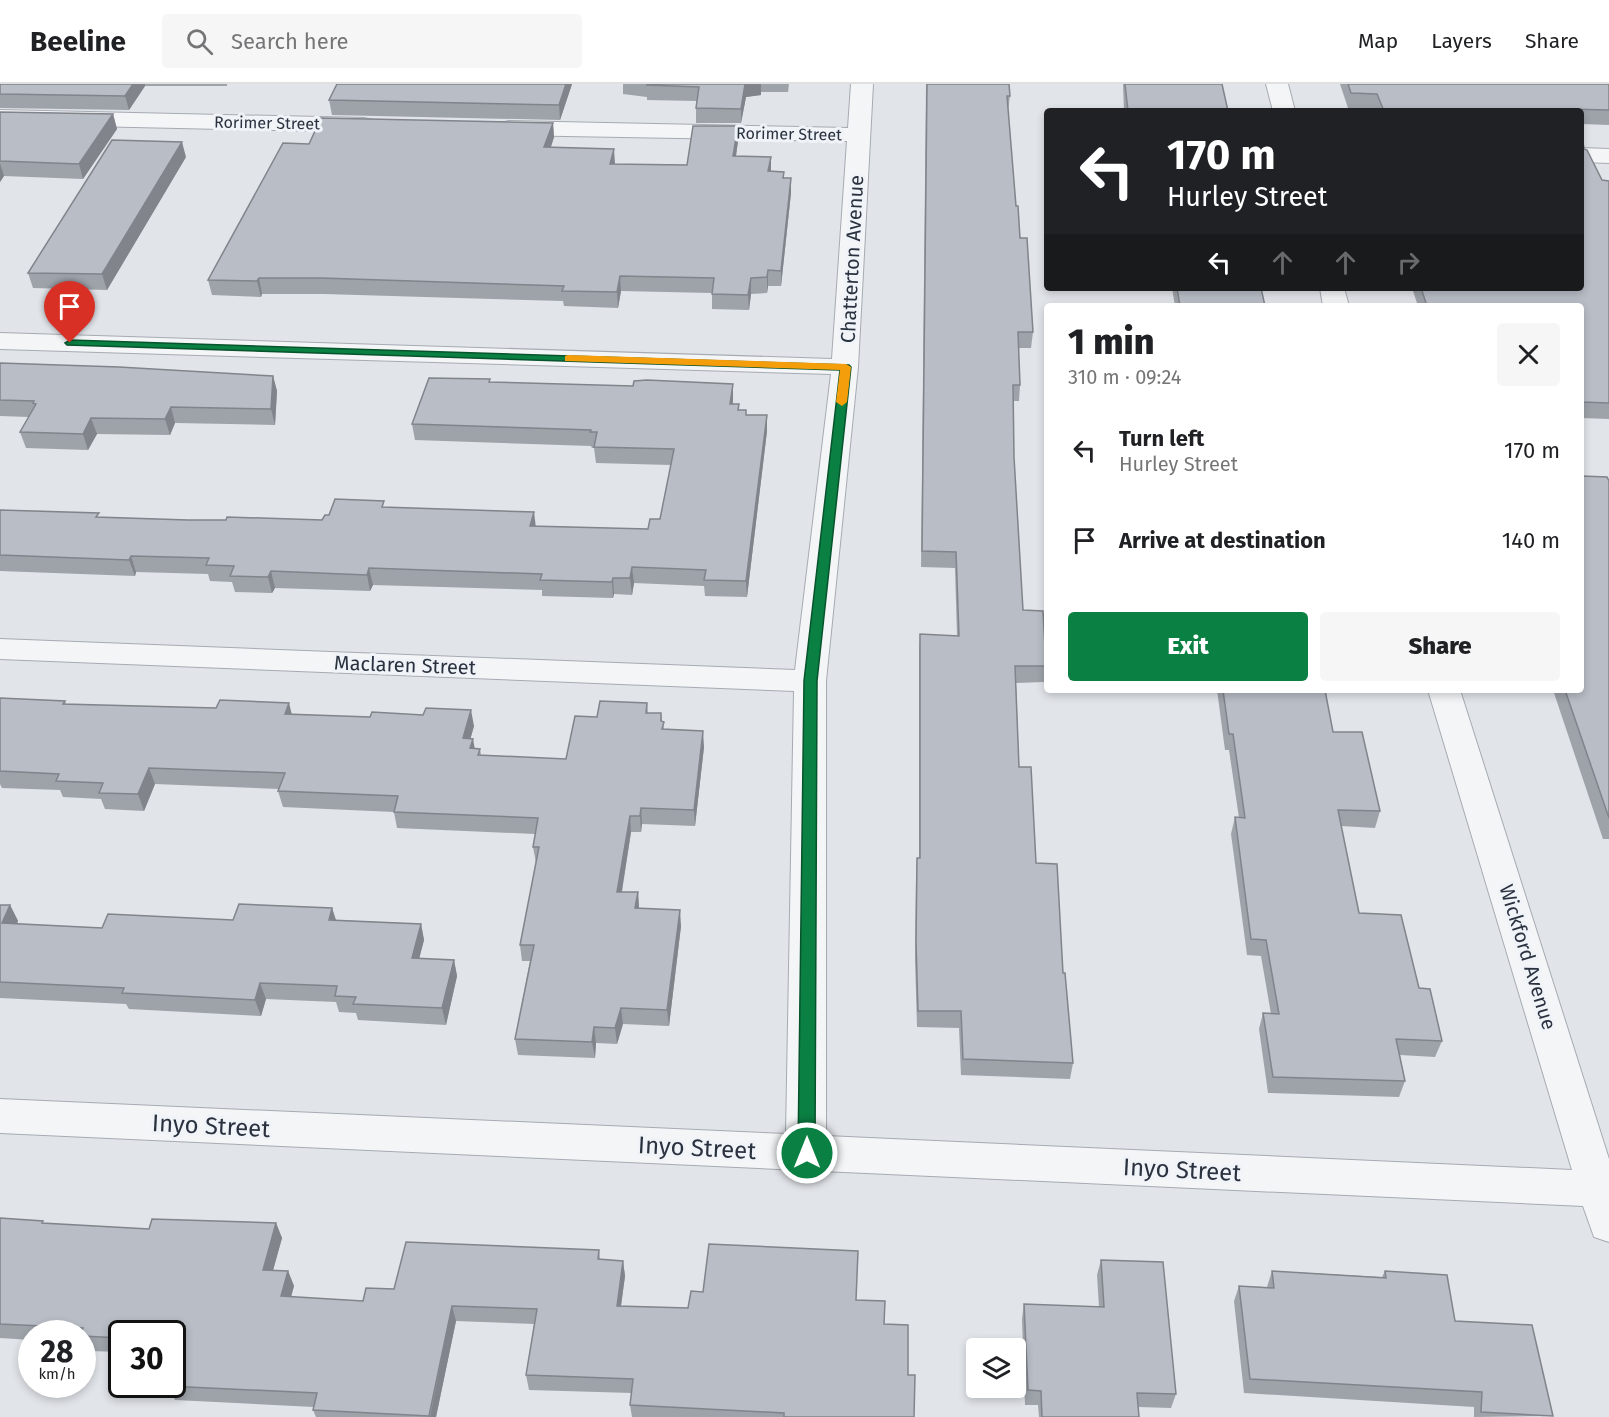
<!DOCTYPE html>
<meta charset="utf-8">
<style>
:root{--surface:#fff;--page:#f6f6f6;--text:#202124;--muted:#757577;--line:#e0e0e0;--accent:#0b8043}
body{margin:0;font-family:"Fira Sans",sans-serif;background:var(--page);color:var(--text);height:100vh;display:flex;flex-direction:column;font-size:22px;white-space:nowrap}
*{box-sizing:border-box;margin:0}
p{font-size:20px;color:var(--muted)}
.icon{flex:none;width:33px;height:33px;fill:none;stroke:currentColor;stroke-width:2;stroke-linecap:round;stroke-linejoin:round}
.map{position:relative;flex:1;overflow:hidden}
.drawer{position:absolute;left:1044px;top:219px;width:540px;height:390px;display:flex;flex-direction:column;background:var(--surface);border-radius:6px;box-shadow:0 3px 9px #0003}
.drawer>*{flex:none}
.top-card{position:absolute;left:1044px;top:24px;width:540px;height:183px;border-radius:6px;box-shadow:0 3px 9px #0003;background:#202124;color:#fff;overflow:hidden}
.buttons{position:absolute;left:966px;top:1254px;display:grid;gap:12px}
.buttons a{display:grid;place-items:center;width:60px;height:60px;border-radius:6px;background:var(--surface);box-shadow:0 3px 9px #0003;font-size:30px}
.speed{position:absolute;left:18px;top:1236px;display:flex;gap:12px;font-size:30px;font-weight:700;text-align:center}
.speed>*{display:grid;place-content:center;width:78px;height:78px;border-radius:50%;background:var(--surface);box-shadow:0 3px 9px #0003;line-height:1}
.speed small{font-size:15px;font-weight:400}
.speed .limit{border:3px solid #111;border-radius:9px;background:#fff;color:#111}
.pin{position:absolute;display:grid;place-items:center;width:51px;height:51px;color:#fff;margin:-62px -26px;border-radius:50% 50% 50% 0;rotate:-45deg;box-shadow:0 0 6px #0007}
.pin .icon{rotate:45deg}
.me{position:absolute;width:66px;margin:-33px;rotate:0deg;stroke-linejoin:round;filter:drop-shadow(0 0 4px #0008)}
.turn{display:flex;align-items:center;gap:21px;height:126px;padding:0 24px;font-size:27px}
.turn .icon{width:78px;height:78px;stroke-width:2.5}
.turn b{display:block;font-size:42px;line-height:51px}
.lanes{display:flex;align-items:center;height:57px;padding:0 24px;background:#0003;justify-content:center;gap:30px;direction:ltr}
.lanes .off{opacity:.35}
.round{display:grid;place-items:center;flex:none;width:63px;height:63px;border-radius:6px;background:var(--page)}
.head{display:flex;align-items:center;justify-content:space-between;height:102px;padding:0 24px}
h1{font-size:36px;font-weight:800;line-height:45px}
.cta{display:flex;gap:12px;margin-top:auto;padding:12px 24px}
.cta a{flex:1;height:69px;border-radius:6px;background:var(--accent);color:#fff;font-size:24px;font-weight:800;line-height:69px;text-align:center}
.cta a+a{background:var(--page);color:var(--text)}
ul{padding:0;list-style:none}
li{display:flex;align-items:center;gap:18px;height:90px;padding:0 24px}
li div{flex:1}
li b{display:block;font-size:22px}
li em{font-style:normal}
header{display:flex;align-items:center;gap:36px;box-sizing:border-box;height:84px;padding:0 30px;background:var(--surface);border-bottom:2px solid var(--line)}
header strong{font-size:28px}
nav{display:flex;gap:33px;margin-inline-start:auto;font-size:21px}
.search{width:420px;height:54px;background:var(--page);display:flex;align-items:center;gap:15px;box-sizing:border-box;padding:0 21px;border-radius:6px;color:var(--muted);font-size:22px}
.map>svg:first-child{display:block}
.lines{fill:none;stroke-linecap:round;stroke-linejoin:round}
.minor-casing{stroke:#a6abb3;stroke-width:2}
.minor{fill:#f4f5f7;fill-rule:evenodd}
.wall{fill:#9ea3aa}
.shaded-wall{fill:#81848b}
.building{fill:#b8bdc6;stroke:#81848b;stroke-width:1.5}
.route{fill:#0b8043;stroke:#07532c;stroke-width:1.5}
.slow{fill:#f59e0b}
.labels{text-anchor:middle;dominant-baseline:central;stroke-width:6;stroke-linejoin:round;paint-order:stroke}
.far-street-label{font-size:16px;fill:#2a3240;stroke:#f0f3f7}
.street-label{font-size:20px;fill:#2a3240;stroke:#f0f3f7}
.near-street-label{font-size:24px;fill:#2a3240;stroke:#f0f3f7}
</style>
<header>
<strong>Beeline</strong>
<div class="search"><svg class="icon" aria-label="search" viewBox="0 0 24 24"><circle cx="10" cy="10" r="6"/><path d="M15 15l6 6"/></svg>Search here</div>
<nav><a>Map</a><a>Layers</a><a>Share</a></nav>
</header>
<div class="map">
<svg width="1609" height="1333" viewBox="0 0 1609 1333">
<rect width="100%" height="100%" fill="#e1e4e9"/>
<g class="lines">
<defs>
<path id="minor" d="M851,0H873L858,283L826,597V1052L1572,1086L1428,606H1460L1609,1075V1158L1594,1153L1583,1122L0,1049V1015L786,1050L794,607L0,575V555L795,586L831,290L0,265V249L832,275L847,57L509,51L501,49L498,44L501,39L509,37L848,44Z
M1266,0H1288L1295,27H1273Z
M0,26L364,34L372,36L375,41L372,46L364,48L0,40Z
M1581,64L1609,65V79L1581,78Z
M1320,204H1344L1349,222H1323Z"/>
</defs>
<use href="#minor" class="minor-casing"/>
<use href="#minor" class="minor"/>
</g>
<path class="wall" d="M0,0H227V2H145L129,26L0,24Z
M337,0H572L560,36L332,31L329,16Z
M623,0H789L788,8H761V11L746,13L741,39H696V24L697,17L647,16V13L623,10Z
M926,0H1009L1010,12L1008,26L1016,122L1033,248L1031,264H1018L1020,301L1019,317H1014V373L1023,526L1046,582L1044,598L1016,599L1019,683L1036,779L1063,889L1073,979L1070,995L961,991L959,944L917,943L915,875L916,791L917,774H919V567L920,550L957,552L955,484L921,483Z
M1123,0H1222L1228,27H1124Z
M1340,0H1609V41L1581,40V27H1375L1374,24H1348Z
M0,28L113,30L117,45L83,95L4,92L0,98Z
M553,39L554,53L551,63L615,80L687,81L738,57L736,72L771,73V88L784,94H791V109L781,202H768L767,209L751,210L749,226L712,225V209L621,207L618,224L564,222L563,217L324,210H262L261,213L212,211L208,196L309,60Z
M1584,65L1602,96L1609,97V335L1581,334V222H1418L1412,204H1581Z
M186,73L107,206L33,204L28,189Z
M1172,204H1261L1265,222H1175Z
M0,279L273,292L277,307L275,341L175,339L170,351L97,350L88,366L26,364L20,348L29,333L0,332Z
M490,298L733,316V320L739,326L747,331H767V347L747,513L705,512L704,502L634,499L632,511L614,510L613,514L542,512V506L373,501L370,507L275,504L272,509L235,508L232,498L210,497L208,490L136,488L135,492L0,487V426L100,433L188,436H322L329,431L385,423L536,442L648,445L660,435L671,381L596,379L594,364H592L591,362L415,356L412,340Z
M1609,397V755H1603L1553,606H1581Z
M1217,606H1325L1333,648L1380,727L1375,744L1341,742L1359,829L1419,904L1442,957L1435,973L1400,971L1405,997L1399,1013L1268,1009L1259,945L1263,929L1271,930L1261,872L1247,871L1231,750L1235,733L1239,734L1229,666H1225Z
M0,614L65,617L66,620L292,630L474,642L470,655L474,664L480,665L481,671L566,675L597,633L647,619L648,629H661L662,637L664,645L704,663L695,742L642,740L641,748H631L622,808H638L639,824L681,842L669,942L623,940L617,960L596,959L595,974L518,971L515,955L530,877H522L520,861L536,779L533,763L535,750L397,744L394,728L283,723L278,707L279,705L155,700L144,727L105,725L101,715L63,713L60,706L2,704L0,700Z
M0,821H10L18,837L17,840L102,844L233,836L332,824L336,836L421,840L424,856L419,875L454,876L457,892L446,941L358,936L356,929L339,928L336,918L266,915L261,932L129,925L126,920L0,914Z
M0,1134L44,1139L149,1145L276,1139L282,1154L273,1186L288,1187L294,1202L291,1213L363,1217L394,1205L599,1166L600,1175L623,1177L625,1192L621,1222L688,1224L856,1216L884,1240L908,1291L914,1333H632L630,1321L632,1309L529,1306L526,1291L534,1240L456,1237L436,1333H316L313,1326L314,1323L175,1316L167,1302L176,1271H172V1250H122V1268L88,1267L84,1259L82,1258V1250H32V1256L0,1254Z
M1101,1176L1176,1310L1171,1324L1139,1323V1333H1039L1038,1321H1025L1022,1235L1024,1220L1099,1223L1097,1191Z
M1272,1187L1382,1193L1385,1187L1455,1237L1553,1332L1474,1333V1323L1244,1309L1234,1217L1239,1202L1267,1203Z"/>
<path class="shaded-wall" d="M133,0H145V2L129,26L125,12Z
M566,0H572L560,36L559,21Z
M745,0H761V11L746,13L741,39V25Z
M113,30L117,45L83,95L79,80Z
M553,39L554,53L546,78L544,63Z
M738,42V57L734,86L733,72Z
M182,58L186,73L107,206L102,190Z
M614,65L615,80H610Z
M771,73V88L768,87Z
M0,79L4,92L0,98Z
M791,94V109L781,202V187Z
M768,186V202L767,209V193Z
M620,192L621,207L618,224L617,208Z
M259,194L262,210L261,213L257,197Z
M751,194V210L749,226L748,211Z
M273,292L277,307L275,341L271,325Z
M733,300V316L731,336L730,320Z
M171,323L175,339L170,351L165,335Z
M767,331V347L747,513L746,497Z
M91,334L97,350L88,366L83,350Z
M534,428L536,444L530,442Z
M131,472L136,488L135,492L129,476Z
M632,483L634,499L632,511L630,494Z
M369,484L373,501L370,507L367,491Z
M271,487L275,504L272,509L268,493Z
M613,494L614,510L613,514L612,498Z
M289,619L293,635L285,630Z
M471,626L474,642L466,671L463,654Z
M703,647L704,663L695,742L694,726Z
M473,655L476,671L470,664Z
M149,684L155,700L144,727L138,710Z
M641,724L642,740L641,748L640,732Z
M630,732L631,748L619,824L617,808Z
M638,808L639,825L635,824Z
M10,821L18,837L9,855L2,839Z
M332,824L337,840L329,836Z
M680,826L681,842L669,942L667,926Z
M421,840L424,856L415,890L412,874Z
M454,876L457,892L446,941L442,924Z
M260,899L266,915L261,932L255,916Z
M621,924L623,940L617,960L615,944Z
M594,943L596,959L595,974L592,958Z
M276,1139L282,1154L269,1201L263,1186Z
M623,1177L625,1192L619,1236L617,1222Z
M288,1187L294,1202L287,1227L281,1212Z
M452,1222L456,1237L436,1333H430Z"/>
<path class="building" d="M0,0H133L125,12L0,10Z
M337,0H566L559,21L329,16Z
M647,0H745L741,25L696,24L699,3L647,1Z
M927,0H1009L1010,12H1007L1016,122H1018L1020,154H1027L1033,248H1018L1020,301H1013L1014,373L1023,526L1043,527L1046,582H1015L1019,683H1031L1036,779L1057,780L1063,889H1065L1073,979L963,975L961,927H918L916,858L917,774H920V550L959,552L956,468L922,467Z
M1125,0H1222L1228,27H1128Z
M1348,0H1609V26L1567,25L1568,27H1384L1377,10L1351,9Z
M0,28L113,30L79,80L0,77Z
M321,34L553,39L544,63L614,65L610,80L687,81L693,42H738L733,72L771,73L768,87L784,88L783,94H791L781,187L768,186L767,193L751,194L748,211L712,210L714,194L620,192L617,208L562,207L564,202L321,194H259L257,197L208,196L283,59L309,60Z
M1581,54L1583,58L1584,65L1587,66L1602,96L1609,97V319L1581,318V222H1427L1421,204H1581Z
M112,56L182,58L102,190L28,189Z
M1177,204H1261L1265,222H1180Z
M0,279L119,283L273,292L271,325L171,323L165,335L91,334L83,350L20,348L36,320L33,319L34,317L0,316Z
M429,294L490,295L489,298L633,302L634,297L647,296L733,300L730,320H739L738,326H746V331H767L746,497L704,496L706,486L632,483L630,494H613L612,498L540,496L542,490L369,484L367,491L271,487L268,493L230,492L234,482L206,481L209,474L131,472L129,476L0,471V426L99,429L96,433L188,436H226L227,433L322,436L325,431H329L335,415L384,417L382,423L534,428L530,442L648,445L650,435H660L674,365L594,363L597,348H590L591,346L412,340Z
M1581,392L1607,393L1609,397V734L1565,606H1581Z
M1223,606H1325L1333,648H1362L1380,727L1338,726L1359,829L1401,831L1419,904L1430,905L1442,957L1396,955L1405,997L1273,993L1263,929L1279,930L1266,856L1251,855L1235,733L1245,734L1233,650H1229Z
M0,614L65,617L63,620L216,624L220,616L289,619L285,630L370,633L372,628L423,631L426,624L471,626L463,654L473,655L470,664L480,665L478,671L566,675L575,632L597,633L600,617L647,619L646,629H661V637L664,638L662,645L703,647L694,726L641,724L640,732H630L617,808H638L635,824L680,826L667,926L621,924L615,944L594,943L592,958L515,955L534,861H520L539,763H533L538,734L394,728L398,712L278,707L285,689L149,684L138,710L99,709L103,699L56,697L59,690L0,687Z
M239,820L332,824L329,836L421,840L412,874L454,876L442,924L353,920L356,913L335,912L337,902L260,899L255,916L122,909L124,904L0,898V821H10L2,839L102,844L108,830L233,836Z
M0,1134L43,1137L42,1139L149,1145L152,1135L276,1139L263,1186L288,1187L281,1212L363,1217L366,1204L394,1205L406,1158L599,1166L598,1175L623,1177L617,1222L688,1224L691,1207L703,1208L709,1160L858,1167L856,1216L885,1217L884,1240L908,1241V1291H915L914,1333H784V1329L630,1321L633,1295L526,1291L537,1225L452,1222L429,1332L313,1326L317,1309L167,1302L168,1300H172V1283L180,1257L172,1256V1250H122V1254L82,1252V1250H81L83,1244L0,1240Z
M1101,1176L1163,1178L1176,1310L1137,1309L1139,1333H1042L1041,1307L1028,1306L1024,1220L1104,1223Z
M1272,1187L1386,1194L1385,1187L1447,1191L1455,1237L1532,1241L1553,1332L1481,1328L1482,1308L1250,1295L1239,1202L1274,1204Z"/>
<path class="route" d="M70,256L849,281L851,283L817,597L815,1069L812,1074L807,1076L801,1074L798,1069L804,597L840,286L67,261L65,259Z"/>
<path class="slow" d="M568,271L846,280L851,283L847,318L842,322L836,318L840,286L565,277V272Z"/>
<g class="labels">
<g class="far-street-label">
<text transform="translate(267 39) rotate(1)">Rorimer Street</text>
<text transform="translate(789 50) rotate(1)">Rorimer Street</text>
</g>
<g class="street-label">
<text transform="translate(852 175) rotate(-87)">Chatterton Avenue</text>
<text transform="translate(405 581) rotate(2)">Maclaren Street</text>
<text transform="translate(1528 873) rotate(73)">Wickford Avenue</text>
</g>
<g class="near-street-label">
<text transform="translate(211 1042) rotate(3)">Inyo Street</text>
<text transform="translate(697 1064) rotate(3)">Inyo Street</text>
<text transform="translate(1182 1086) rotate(3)">Inyo Street</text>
</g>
</g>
</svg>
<div class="buttons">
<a><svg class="icon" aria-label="layers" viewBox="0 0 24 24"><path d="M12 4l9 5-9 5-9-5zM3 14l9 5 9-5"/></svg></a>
</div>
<div class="speed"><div>28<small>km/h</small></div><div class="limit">30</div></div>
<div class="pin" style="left:70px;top:259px;background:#d93025"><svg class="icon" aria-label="arrive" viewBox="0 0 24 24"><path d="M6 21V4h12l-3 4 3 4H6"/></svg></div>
<svg class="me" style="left:807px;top:1069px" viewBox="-20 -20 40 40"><circle r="17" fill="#0b8043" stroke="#fff" stroke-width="3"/><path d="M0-11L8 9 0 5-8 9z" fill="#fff"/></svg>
<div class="top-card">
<div class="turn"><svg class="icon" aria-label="left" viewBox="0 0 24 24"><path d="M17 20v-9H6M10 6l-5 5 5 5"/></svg><div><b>170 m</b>Hurley Street</div></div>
<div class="lanes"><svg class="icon" aria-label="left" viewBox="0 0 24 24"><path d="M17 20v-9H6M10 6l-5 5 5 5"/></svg><svg class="icon off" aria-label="ahead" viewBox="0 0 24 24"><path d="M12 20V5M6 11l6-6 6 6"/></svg><svg class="icon off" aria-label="ahead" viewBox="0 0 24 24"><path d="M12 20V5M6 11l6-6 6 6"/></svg><svg class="icon off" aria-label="right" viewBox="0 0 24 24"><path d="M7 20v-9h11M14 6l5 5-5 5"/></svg></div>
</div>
<section class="drawer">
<div class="head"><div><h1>1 min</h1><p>310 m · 09:24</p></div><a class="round"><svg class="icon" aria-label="close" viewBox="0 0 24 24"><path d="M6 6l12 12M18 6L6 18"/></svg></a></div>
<ul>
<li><svg class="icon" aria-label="left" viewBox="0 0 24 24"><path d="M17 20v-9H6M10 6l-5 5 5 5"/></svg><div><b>Turn left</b><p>Hurley Street</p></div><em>170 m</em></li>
<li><svg class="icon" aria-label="arrive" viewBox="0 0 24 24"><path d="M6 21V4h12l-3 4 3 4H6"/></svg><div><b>Arrive at destination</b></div><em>140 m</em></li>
</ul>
<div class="cta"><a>Exit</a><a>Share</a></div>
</section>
</div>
